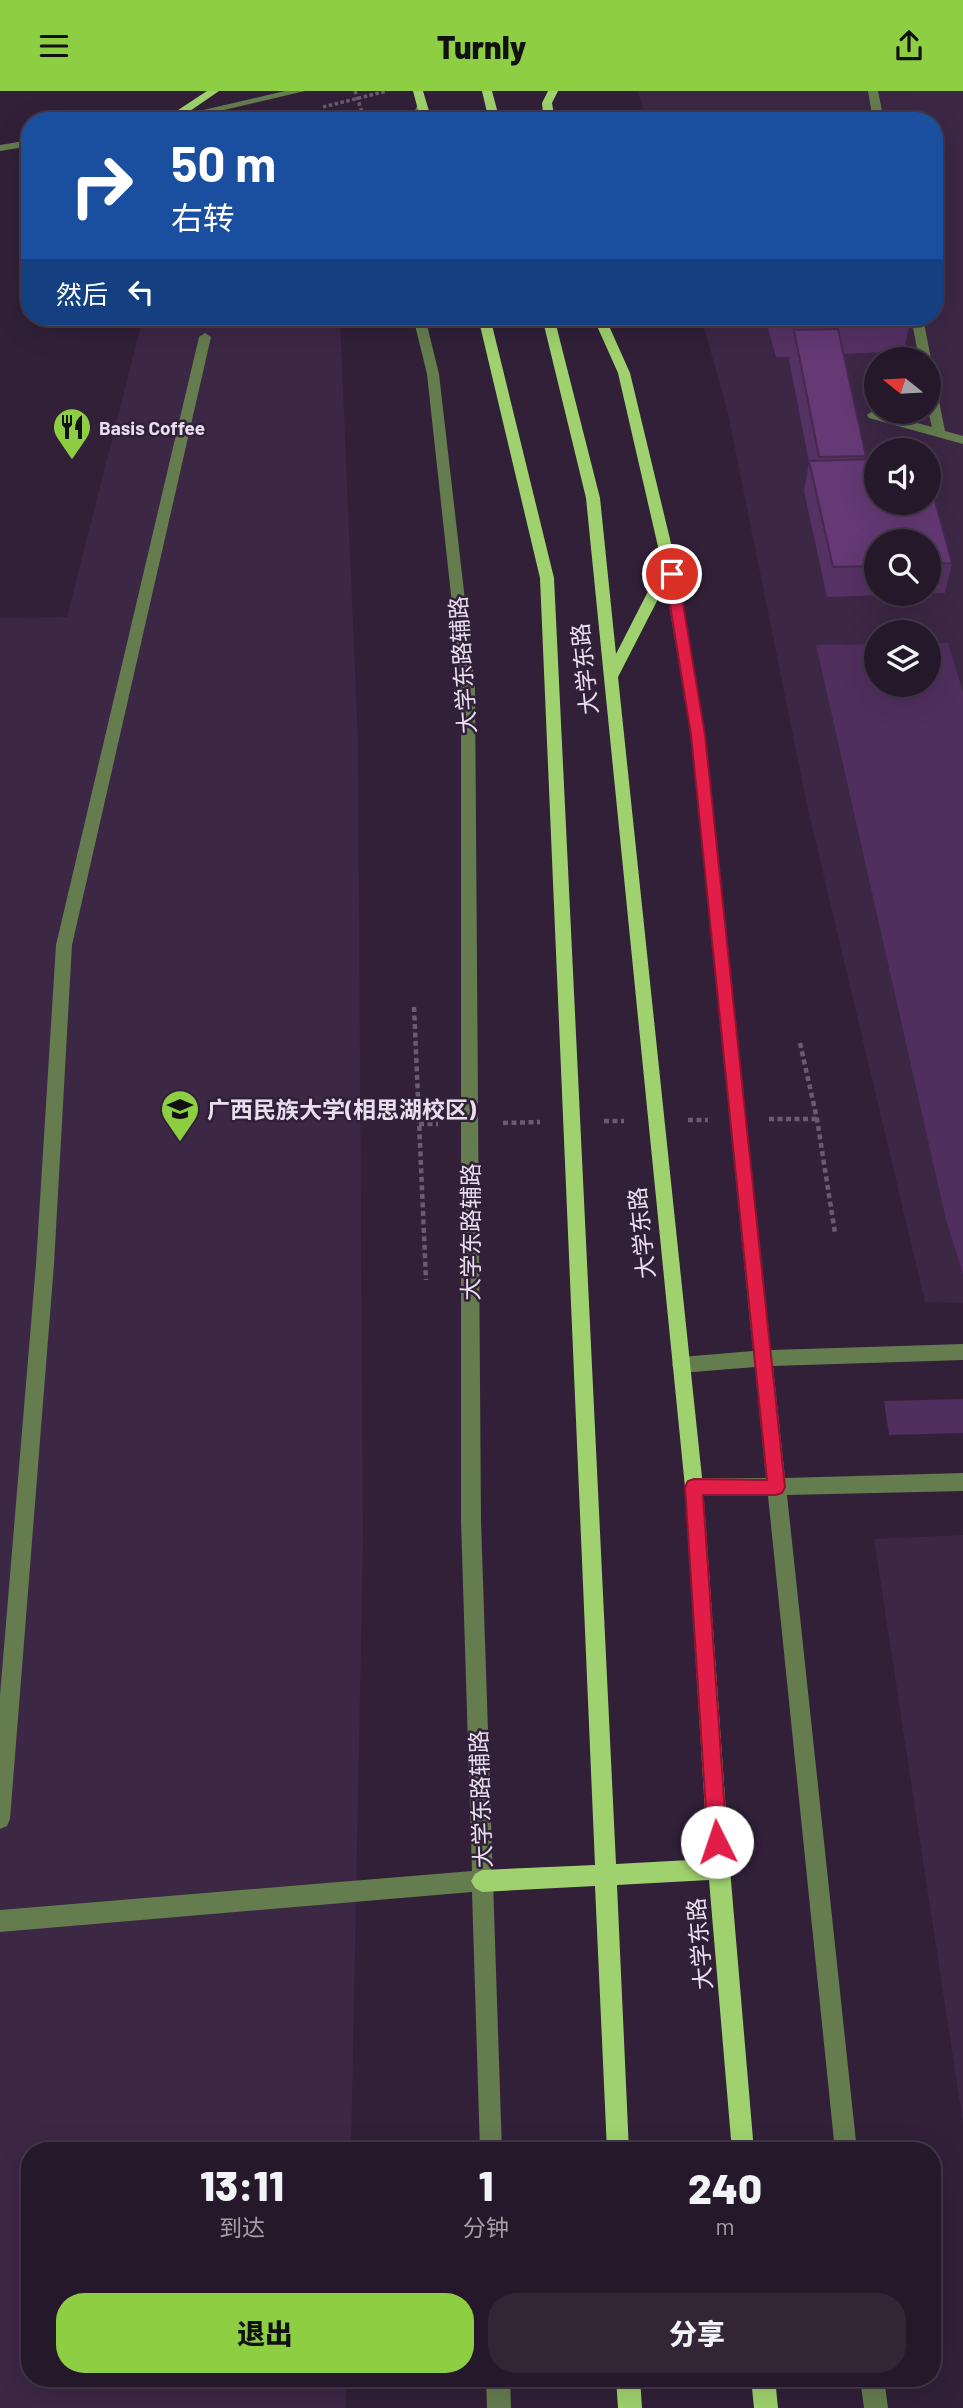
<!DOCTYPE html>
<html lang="zh">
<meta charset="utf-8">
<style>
:root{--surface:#25182a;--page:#312536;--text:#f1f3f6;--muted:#a3a0a8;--line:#423747;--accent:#8ece43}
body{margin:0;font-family:Barlow,"Noto Sans SC",sans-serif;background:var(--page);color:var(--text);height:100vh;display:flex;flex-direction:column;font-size:26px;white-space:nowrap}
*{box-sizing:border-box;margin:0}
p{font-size:23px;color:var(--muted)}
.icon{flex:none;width:38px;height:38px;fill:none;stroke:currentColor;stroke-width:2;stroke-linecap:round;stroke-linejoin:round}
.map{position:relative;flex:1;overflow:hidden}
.panel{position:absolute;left:21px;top:2051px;width:920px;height:245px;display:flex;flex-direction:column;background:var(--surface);border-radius:28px;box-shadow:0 7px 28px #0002,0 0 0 2px var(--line)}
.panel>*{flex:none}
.top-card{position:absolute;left:21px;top:21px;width:922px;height:214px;border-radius:28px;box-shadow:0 7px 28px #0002,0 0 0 2px var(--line);background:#1a4fa0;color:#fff;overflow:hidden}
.needle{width:46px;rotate:288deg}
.controls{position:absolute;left:864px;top:256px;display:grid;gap:14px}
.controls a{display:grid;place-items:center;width:77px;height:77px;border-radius:50%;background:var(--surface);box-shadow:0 7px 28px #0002,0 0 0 2px var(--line);font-size:35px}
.pin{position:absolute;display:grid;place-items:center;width:60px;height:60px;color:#fff;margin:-30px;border:4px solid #fff;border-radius:50%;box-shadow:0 2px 7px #0007}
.me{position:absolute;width:77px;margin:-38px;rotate:356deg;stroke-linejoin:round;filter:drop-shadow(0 0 5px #0008)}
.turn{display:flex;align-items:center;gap:24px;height:147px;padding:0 35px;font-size:32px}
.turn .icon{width:91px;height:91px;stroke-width:2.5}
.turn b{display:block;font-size:49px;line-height:60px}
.then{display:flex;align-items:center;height:66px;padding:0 35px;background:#0003;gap:14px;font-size:26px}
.eta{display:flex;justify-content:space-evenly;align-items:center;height:119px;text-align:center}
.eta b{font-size:42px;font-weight:800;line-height:49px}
.button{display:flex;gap:14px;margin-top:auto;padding:14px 35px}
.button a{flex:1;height:80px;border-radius:28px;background:var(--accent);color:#111;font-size:28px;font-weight:800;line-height:80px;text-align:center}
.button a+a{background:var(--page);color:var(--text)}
header{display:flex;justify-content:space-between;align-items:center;height:91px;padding:0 35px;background:var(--accent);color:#111;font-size:32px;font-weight:800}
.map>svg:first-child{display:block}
.built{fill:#3c2745;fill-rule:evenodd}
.green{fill:#502e5d}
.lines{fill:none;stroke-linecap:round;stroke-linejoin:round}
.path-far1{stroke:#6a5b71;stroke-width:3.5;stroke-dasharray:3.5 2.5;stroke-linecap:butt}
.path{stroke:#6a5b71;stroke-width:4.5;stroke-dasharray:5 3.5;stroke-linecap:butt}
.minor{fill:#647c4e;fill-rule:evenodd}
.major{fill:#9fd26e;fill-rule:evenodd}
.wall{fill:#563164;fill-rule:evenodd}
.building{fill:#643974;stroke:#462851;stroke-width:2}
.route{fill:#e11d48;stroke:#92132f;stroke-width:2}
.labels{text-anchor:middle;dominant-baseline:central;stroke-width:5;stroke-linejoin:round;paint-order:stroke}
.far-poi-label{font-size:19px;font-weight:bold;fill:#e9deee;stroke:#312038;text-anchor:start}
.street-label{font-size:23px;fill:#e9deee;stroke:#312038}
.poi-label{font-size:23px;font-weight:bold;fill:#e9deee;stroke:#312038;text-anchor:start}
</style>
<header><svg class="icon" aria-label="menu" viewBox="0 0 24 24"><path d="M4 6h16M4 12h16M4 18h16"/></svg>Turnly<svg class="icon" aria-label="share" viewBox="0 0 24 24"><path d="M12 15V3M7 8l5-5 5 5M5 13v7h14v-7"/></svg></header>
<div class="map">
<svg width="963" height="2317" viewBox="0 0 963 2317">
<rect width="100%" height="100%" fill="#312038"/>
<path class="built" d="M638,0H963V1212L925,1211L807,714L727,318L701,226H934V30H646ZM877,268H929V320H877ZM877,359H929V411H877ZM877,450H929V502H877ZM877,541H929V593H877Z
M143,226H340L358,651L363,1453L351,2060H30V2287H346V2317H0V527L67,526Z
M963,1444V2032L874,1448Z"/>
<path class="green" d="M929,552H948L963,601V1183L946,1129L816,554L877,553V593H929Z
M963,1308V1342L889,1344L884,1310Z"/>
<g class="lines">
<path class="path-far1" d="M355,0L365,30
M323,16L387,0"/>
<path class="path" d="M414,916L426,1189
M800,952L817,1028L835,1142
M769,1028H817
M688,1029H708
M604,1030H624
M503,1032L540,1031
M419,1033H438"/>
<path class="minor" d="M285,0H305L177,30H156Z
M868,0H878L884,30H873Z
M418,13L427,15L421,30H410Z
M30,49V55L0,60V54Z
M413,226H425L439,283L475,596L481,1430L502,2060H480L472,1801L0,1841V1819L472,1780L461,1430V596L427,283Z
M911,226H923L931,268L929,271V268H919Z
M205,242L211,246L72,854L54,1173L10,1728L7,1735L0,1738V1604L36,1173L56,854L199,246Z
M929,286L935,290L945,340L963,345V353L869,327L867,324L873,320L932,336L928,320Z
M669,469L676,473L705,644L771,1259L963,1253V1269L773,1275L785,1387L963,1382V1400L787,1404L857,2060H835L768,1405H694L687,1402L685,1396L687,1390L694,1387H766L755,1276L681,1282L675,1280L672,1274L675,1268L681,1266L753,1260L691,644L662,473Z
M486,2287H510L511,2317H487Z
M860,2287H884L888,2317H864Z"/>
<path class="major" d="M207,0H219L177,29H169V25Z
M413,0H423L432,30H421Z
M482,0H492L500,30H489Z
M548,0H558L552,12L555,30H544L542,12Z
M478,226H490L554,487L616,1773L708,1768L685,1396L586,407L542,226H554L600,407L616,563L662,473L618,282L593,226H605L630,282L676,473L618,586L703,1396L730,1778L754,2060H732L709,1789L617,1794L629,2060H607L595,1795L482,1801L475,1797L471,1790L475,1783L482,1779L595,1774L540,487Z
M616,2287H640L642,2317H618Z
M751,2287H775L778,2317H754Z"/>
</g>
<path class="wall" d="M765,226H909L910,230L904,260L844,263L866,365L865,368L952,472L945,502L827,506L804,400L809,371L789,269L790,266H776ZM877,450H929V502H877Z"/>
<path class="building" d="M778,226H909L910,230L781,236Z
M838,238L866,365L819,366L794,239Z
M877,368V411H929V388L952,472L929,473V450H877V475L833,476L809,370Z"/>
<path class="route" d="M672,479L678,483L705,644L785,1396L782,1402L776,1404H703L727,1751L724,1758L717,1761L710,1758L708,1751L685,1396L688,1390L694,1388L767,1389L691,644L665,483Z"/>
<defs>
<symbol id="restaurant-pin" viewBox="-11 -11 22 30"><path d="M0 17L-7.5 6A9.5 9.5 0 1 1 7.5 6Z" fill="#8ece43" stroke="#312038"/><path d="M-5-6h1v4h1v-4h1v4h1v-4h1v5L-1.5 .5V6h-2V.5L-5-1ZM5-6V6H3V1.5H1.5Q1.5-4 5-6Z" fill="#111"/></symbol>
<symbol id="university-pin" viewBox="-11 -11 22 30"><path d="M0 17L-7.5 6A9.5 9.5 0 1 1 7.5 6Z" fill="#8ece43" stroke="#312038"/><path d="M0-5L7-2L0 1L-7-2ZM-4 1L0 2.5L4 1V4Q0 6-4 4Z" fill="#111"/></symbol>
</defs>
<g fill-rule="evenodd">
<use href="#restaurant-pin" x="50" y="314" width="44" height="60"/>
<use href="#university-pin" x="158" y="996" width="44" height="60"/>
</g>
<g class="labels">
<g class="far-poi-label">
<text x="99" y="336">Basis Coffee</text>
</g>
<g class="street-label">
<text transform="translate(462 574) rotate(-94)">大学东路辅路</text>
<text transform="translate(584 578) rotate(-96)">大学东路</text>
<text transform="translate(470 1141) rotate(-90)">大学东路辅路</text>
<text transform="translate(641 1142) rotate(-96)">大学东路</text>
<text transform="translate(480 1708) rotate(-92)">大学东路辅路</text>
<text transform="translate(699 1853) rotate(-95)">大学东路</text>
</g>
<g class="poi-label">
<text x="207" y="1018">广西民族大学(相思湖校区)</text>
</g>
</g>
</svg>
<div class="controls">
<a><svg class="needle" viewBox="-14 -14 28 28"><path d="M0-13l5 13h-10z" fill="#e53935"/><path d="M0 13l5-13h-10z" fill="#a3a0a8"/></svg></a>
<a><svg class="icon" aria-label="sound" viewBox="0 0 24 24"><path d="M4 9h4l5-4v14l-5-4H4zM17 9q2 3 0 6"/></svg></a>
<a><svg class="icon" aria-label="search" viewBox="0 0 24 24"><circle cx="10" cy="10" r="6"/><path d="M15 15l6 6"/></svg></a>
<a><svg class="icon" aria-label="layers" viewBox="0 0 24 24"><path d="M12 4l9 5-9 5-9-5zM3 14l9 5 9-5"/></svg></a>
</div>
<div class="pin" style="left:672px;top:483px;background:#d93025"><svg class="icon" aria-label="arrive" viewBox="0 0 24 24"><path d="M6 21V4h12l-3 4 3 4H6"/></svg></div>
<svg class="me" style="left:717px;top:1751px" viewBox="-20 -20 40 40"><circle r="19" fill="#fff"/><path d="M0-13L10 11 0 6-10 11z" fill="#e11d48"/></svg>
<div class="top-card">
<div class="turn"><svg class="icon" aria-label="right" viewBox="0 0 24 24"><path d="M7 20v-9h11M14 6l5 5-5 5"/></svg><div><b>50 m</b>右转</div></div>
<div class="then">然后<svg class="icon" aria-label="left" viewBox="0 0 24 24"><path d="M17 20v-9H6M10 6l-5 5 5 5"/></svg></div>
</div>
<section class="panel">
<div class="eta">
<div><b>13:11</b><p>到达</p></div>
<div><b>1</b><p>分钟</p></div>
<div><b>240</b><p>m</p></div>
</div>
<div class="button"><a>退出</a><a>分享</a></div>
</section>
</div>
